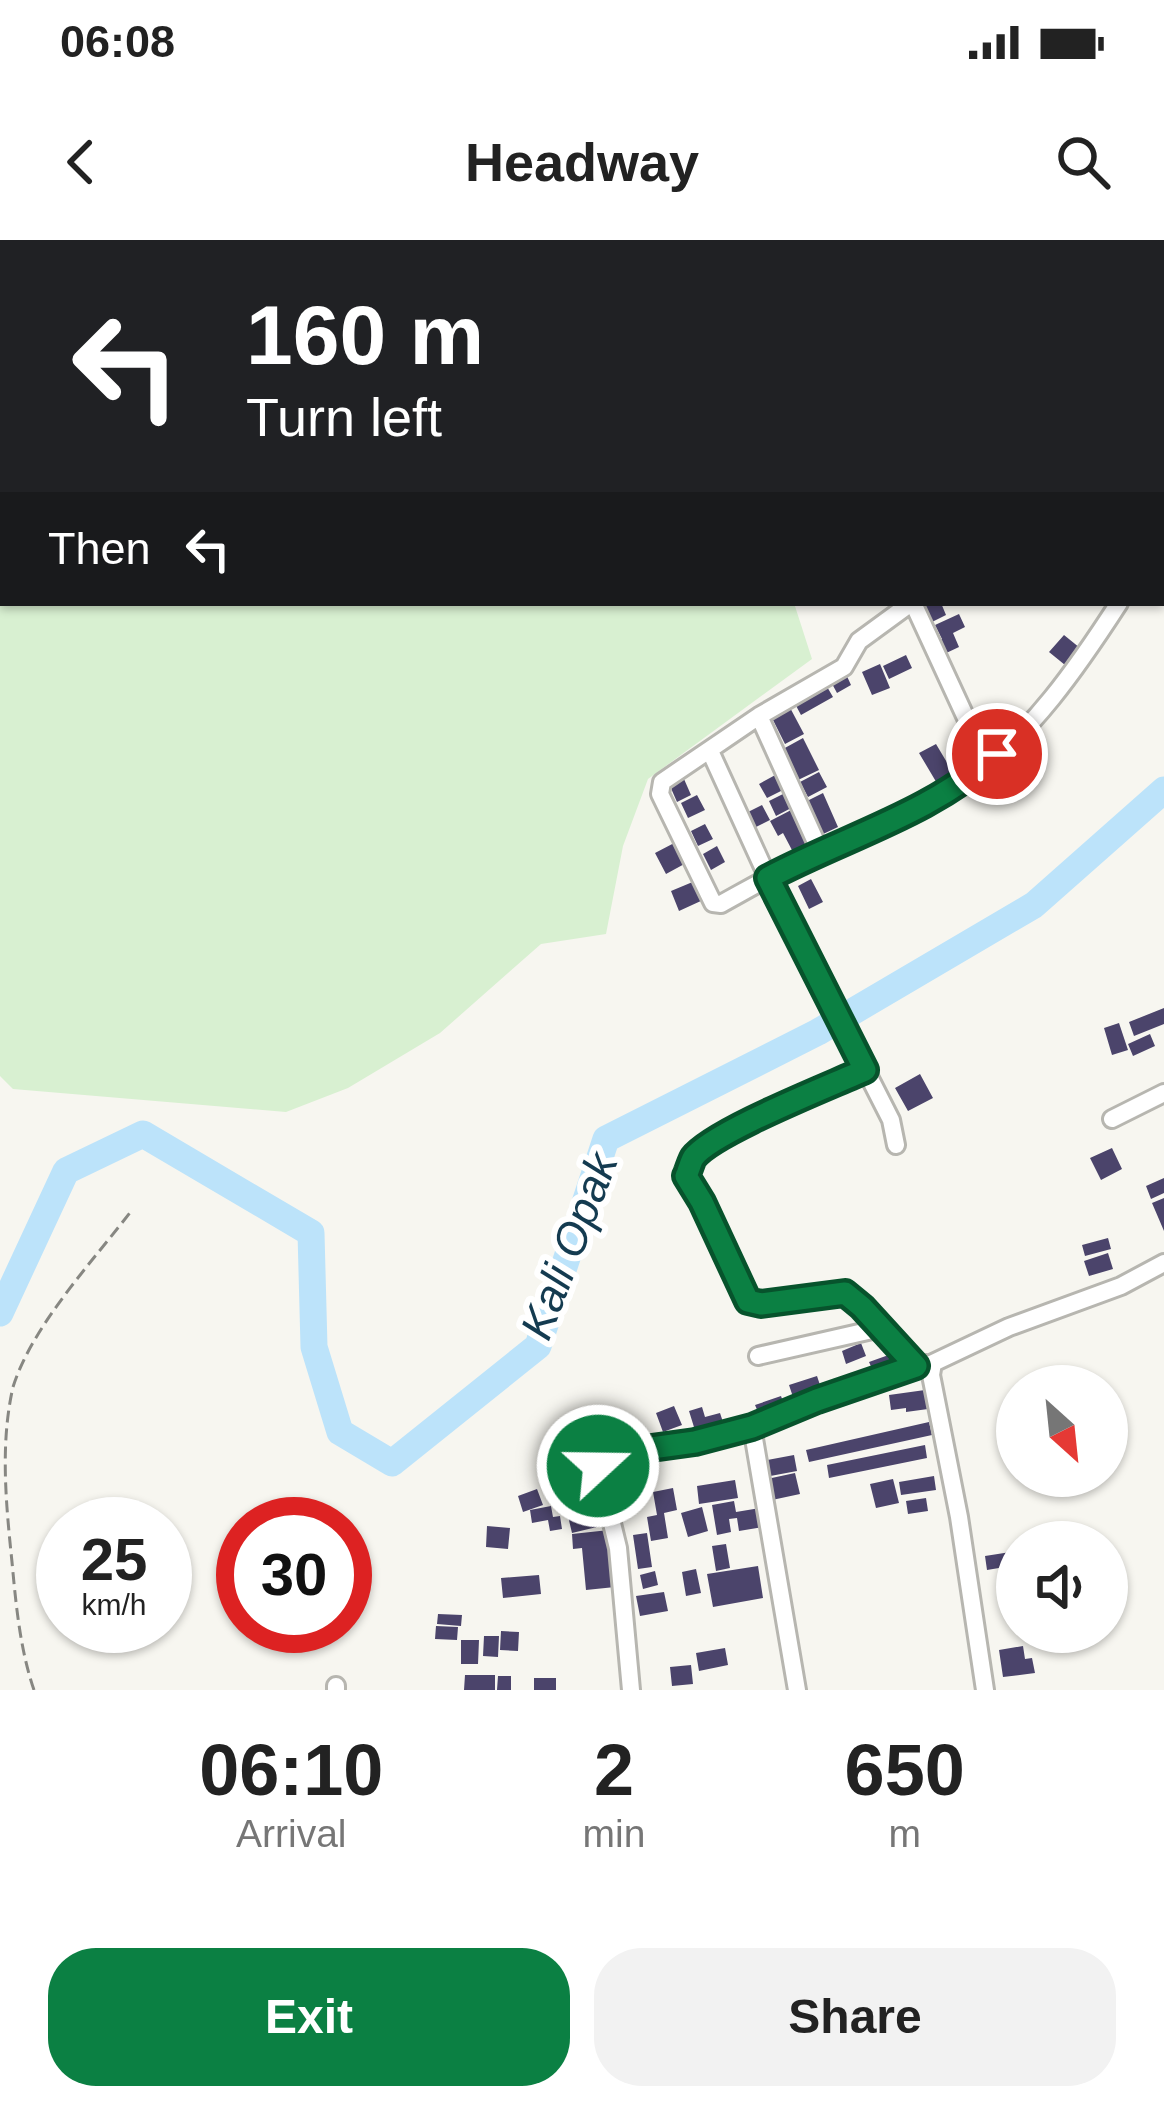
<!DOCTYPE html>
<style>
:root{--surface:#fff;--page:#f2f2f2;--text:#222;--muted:#767676;--accent:#0b8043}
body{margin:0;font-family:Helvetica,sans-serif;background:var(--page);color:var(--text);height:100vh;display:flex;flex-direction:column;font-size:45px;white-space:nowrap}
*{box-sizing:border-box;margin:0}
p{font-size:39px;color:var(--muted)}
.icon{flex:none;width:66px;height:66px;fill:none;stroke:currentColor;stroke-width:2;stroke-linecap:round;stroke-linejoin:round}
.map{position:relative;height:1450px;overflow:hidden}
.panel{display:flex;flex-direction:column;background:var(--surface);flex:1}
.panel>*{flex:none}
.banner{position:absolute;left:0px;top:0px;width:1164px;height:366px;box-shadow:0 3px 9px #0004;background:#202124;color:#fff;overflow:hidden}
.needle{width:78px;rotate:153deg}
.buttons{position:absolute;left:996px;top:1125px;display:grid;gap:24px}
.buttons a{display:grid;place-items:center;width:132px;height:132px;border-radius:50%;background:var(--surface);box-shadow:0 3px 9px #0004;font-size:60px}
.speed{position:absolute;left:36px;top:1257px;display:flex;gap:24px;font-size:60px;font-weight:700;text-align:center}
.speed>*{display:grid;place-content:center;width:156px;height:156px;border-radius:50%;background:var(--surface);box-shadow:0 3px 9px #0004;line-height:1}
.speed small{font-size:30px;font-weight:400}
.speed .limit{border:18px solid #d22;background:#fff;color:#111}
.pin{position:absolute;display:grid;place-items:center;width:102px;height:102px;color:#fff;margin:-51px;border:6px solid #fff;border-radius:50%;box-shadow:0 3px 12px #0007}
.me{position:absolute;width:132px;margin:-66px;rotate:69deg;stroke-linejoin:round;filter:drop-shadow(0 0 9px #0008)}
.turn{display:flex;align-items:center;gap:42px;height:252px;padding:0 48px;font-size:54px}
.turn .icon{width:156px;height:156px;stroke-width:2.5}
.turn b{display:block;font-size:84px;line-height:102px}
.then{display:flex;align-items:center;height:114px;padding:0 48px;background:#0003;gap:24px;font-size:45px}
.eta{display:flex;justify-content:space-evenly;align-items:center;height:204px;text-align:center}
.eta b{font-size:72px;font-weight:600;line-height:84px}
.cta{display:flex;gap:24px;margin-top:auto;padding:24px 48px}
.cta a{flex:1;height:138px;border-radius:48px;background:var(--accent);color:#fff;font-size:48px;font-weight:600;line-height:138px;text-align:center}
.cta a+a{background:var(--page);color:var(--text)}
.status{display:flex;justify-content:space-between;align-items:center;height:84px;padding:0 60px;background:var(--surface);direction:ltr}
.status svg{height:33px;fill:currentColor}
header{display:flex;justify-content:space-between;align-items:center;height:156px;padding:0 48px;background:var(--surface);font-size:54px;font-weight:600}
.map>svg:first-child{display:block}
.green{fill:#d8f0d1}
.lines{fill:none;stroke-linecap:round;stroke-linejoin:round}
.river{stroke:#bce3fa;stroke-width:27}
.building{fill:#4b446b}
.minor-casing{stroke:#b7b6b0;stroke-width:22}
.path{stroke:#878782;stroke-width:3;stroke-dasharray:12 6;stroke-linecap:butt}
.minor{stroke:#fff;stroke-width:16}
.route-casing{stroke:#07532c;stroke-width:30}
.route{stroke:#0b8043;stroke-width:21}
.labels{text-anchor:middle;dominant-baseline:central;stroke-width:12;stroke-linejoin:round;paint-order:stroke}
.water-label{font-size:45px;font-style:italic;fill:#143b50;stroke:#fff}
</style>
<div class="status"><b>06:08</b><svg viewBox="0 0 49 12"><path d="M0 12V9h3v3zM5 12V6h3v6zM10 12V3h3v9zM15 12V0h3v12zM26 1h20v11H26zM47 4h2v5h-2z"/></svg></div>
<header><svg class="icon" aria-label="back" viewBox="0 0 24 24"><path d="M15 5l-7 7 7 7"/></svg>Headway<svg class="icon" aria-label="search" viewBox="0 0 24 24"><circle cx="10" cy="10" r="6"/><path d="M15 15l6 6"/></svg></header>
<div class="map">
<svg width="1164" height="1450" viewBox="0 0 1164 1450">
<rect width="100%" height="100%" fill="#f7f6f0"/>
<path class="green" d="M0,0H907L909,3H3V363H794L812,419L648,539L623,606L606,694L541,704L440,793L348,848L286,872L13,849L0,836Z"/>
<g class="lines">
<path class="river" d="M0,1073L66,931L143,894L311,993L314,1107L340,1192L392,1223L538,1106L606,899L818,792L1034,665L1164,550"/>
</g>
<path class="building" d="M931,363H941L946,375L930,383L923,367Z
M959,374L965,387L953,393L959,407L942,415L936,402L942,399L935,385Z
M1064,395L1080,408L1065,425L1049,412Z
M906,415L912,428L889,439L883,426Z
M880,424L890,448L872,455L862,432Z
M845,432L851,445L837,453L830,440Z
M826,445L833,457L801,475L794,462Z
M787,462L804,494L785,504L769,472Z
M994,468L1000,483L976,495L969,480Z
M803,498L819,530L798,540L783,509Z
M936,504L955,536L938,545L919,513Z
M819,532L827,547L808,557L800,542Z
M779,533L787,548L767,558L759,544Z
M684,539L691,555L677,562L670,546Z
M787,552L795,566L776,576L769,561Z
M823,553L838,587L821,595L805,562Z
M697,555L705,570L688,578L681,563Z
M762,565L770,580L754,588L746,573Z
M795,568L809,604L793,612L783,593L778,596L770,581Z
M705,584L713,599L698,606L691,591Z
M678,601L688,622L666,634L655,613Z
M717,606L725,622L711,630L703,614Z
M811,639L823,662L809,669L798,646Z
M695,641L703,660L679,671L671,651Z
M1164,768V784L1134,796L1129,782Z
M1119,783L1128,810L1112,815L1104,788Z
M1150,794L1155,806L1133,816L1128,804Z
M920,834L933,858L908,871L895,848Z
M1112,908L1122,929L1101,940L1090,918Z
M1164,938V953L1151,959L1146,946Z
M1164,958V991L1152,963Z
M1108,998L1111,1009L1085,1016L1082,1005Z
M1108,1013L1113,1029L1089,1036L1084,1021Z
M861,1103L866,1116L846,1124L842,1111Z
M897,1112L901,1123L874,1133L869,1122Z
M817,1136L821,1148L793,1157L789,1145Z
M925,1150L928,1169L906,1172V1168L891,1170L889,1155Z
M781,1156L786,1170L761,1179L755,1165Z
M674,1166L682,1185L663,1192L656,1173Z
M702,1167L705,1177L720,1173L726,1191L698,1200L689,1171Z
M929,1182L932,1195L809,1222L806,1210Z
M925,1205L927,1218L829,1238L827,1225Z
M794,1215L797,1231L765,1237L762,1221Z
M645,1231L651,1250L618,1261L612,1242Z
M795,1233L800,1254L772,1260L767,1239Z
M934,1236L936,1250L901,1255L899,1242Z
M893,1239L899,1263L876,1268L870,1244Z
M735,1240L738,1258L699,1264L697,1246Z
M586,1243L588,1253L578,1255L581,1267L571,1269L566,1248Z
M673,1248L677,1270L664,1273L668,1298L651,1301L647,1277L657,1275L653,1252Z
M537,1249L543,1265L523,1272L518,1256Z
M926,1258L928,1271L908,1274L906,1261Z
M734,1261L736,1272L760,1268L763,1287L739,1291L737,1278L729,1279L731,1292L717,1295L712,1265Z
M596,1265L601,1286L572,1293L567,1272Z
M551,1266L553,1277L560,1276L562,1289L550,1291L548,1280L532,1283L530,1270Z
M702,1267L708,1291L688,1297L681,1273Z
M487,1286L510,1288L508,1309L486,1307Z
M609,1290L615,1347L586,1350L582,1308L573,1309L572,1294Z
M647,1293L652,1327L638,1329L633,1295Z
M726,1304L730,1328L716,1331L712,1306Z
M1017,1311V1325L987,1330L985,1316Z
M758,1326L763,1358L713,1367L707,1334Z
M696,1329L701,1353L686,1356L682,1332Z
M655,1331L658,1345L643,1349L640,1335Z
M539,1335L541,1354L503,1358L501,1338Z
M664,1352L668,1371L640,1376L636,1356Z
M438,1374L462,1375L461,1386L437,1384Z
M436,1386L458,1387L457,1400L435,1399Z
M501,1391L519,1392L518,1411L500,1410Z
M484,1396H499L498,1417L483,1416Z
M461,1400H479L478,1424H461Z
M1023,1406L1025,1419L1032,1418L1035,1433L1003,1437L999,1410Z
M725,1408L728,1425L699,1431L696,1413Z
M691,1425L693,1444L672,1446L670,1427Z
M465,1435H495V1450H464Z
M498,1436H511V1450H497Z
M534,1438H556V1450H534Z"/>
<g class="lines">
<defs>
<path id="minor" d="M973,3V0
M0,44L3,49
M0,146L3,151
M1161,190L1164,186
M911,363L859,401L844,427L759,476L662,542L660,554L713,663L721,664C759,643 797,621 836,604C882,583 929,568 969,539C1032,493 1077,428 1119,363
M913,363L966,478
M759,476L820,611
M710,511L768,638L891,880L896,905
M865,830C830,846 712,892 693,918C692,919 686,935 686,936L702,962L748,1061L761,1064L845,1053L862,1067L881,1088
M1112,879L1164,853
M758,1116L881,1088L916,1126L926,1124
M752,1187L797,1450
M336,1450V1446
M631,1450L618,1308L598,1226L601,1219L608,1214L695,1202L752,1187L816,1160L916,1126
M985,1450L959,1277L931,1135L933,1123L1009,1087L1121,1046L1164,1023"/>
</defs>
<use href="#minor" class="minor-casing"/>
<path class="path" d="M14,3L21,0
M0,10L3,9
M34,1450C20,1409 16,1365 12,1322C6,1264 0,1204 13,1147C32,1086 93,1021 132,970"/>
<use href="#minor" class="minor"/>
</g>
<g class="lines">
<defs>
<path id="route" d="M598,1226L601,1219L608,1214L695,1202L752,1187L817,1160L916,1126L862,1067L845,1053L761,1064L748,1061L702,962L686,936C687,935 692,919 693,918C712,892 830,846 865,830L768,638C845,597 931,574 997,514"/>
</defs>
<use href="#route" class="route-casing"/>
<use href="#route" class="route"/>
</g>
<g class="labels">
<g class="water-label">
<text transform="translate(569 1006) rotate(-69)">Kali Opak</text>
</g>
</g>
</svg>
<div class="buttons">
<a><svg class="needle" viewBox="-14 -14 28 28"><path d="M0-13l5 13h-10z" fill="#e53935"/><path d="M0 13l5-13h-10z" fill="#767676"/></svg></a>
<a><svg class="icon" aria-label="sound" viewBox="0 0 24 24"><path d="M4 9h4l5-4v14l-5-4H4zM17 9q2 3 0 6"/></svg></a>
</div>
<div class="speed"><div>25<small>km/h</small></div><div class="limit">30</div></div>
<div class="pin" style="left:997px;top:514px;background:#d93025"><svg class="icon" aria-label="arrive" viewBox="0 0 24 24"><path d="M6 21V4h12l-3 4 3 4H6"/></svg></div>
<svg class="me" style="left:598px;top:1226px" viewBox="-20 -20 40 40"><circle r="17" fill="#0b8043" stroke="#fff" stroke-width="3"/><path d="M0-11L8 9 0 5-8 9z" fill="#fff"/></svg>
<div class="banner">
<div class="turn"><svg class="icon" aria-label="left" viewBox="0 0 24 24"><path d="M17 20v-9H6M10 6l-5 5 5 5"/></svg><div><b>160 m</b>Turn left</div></div>
<div class="then">Then<svg class="icon" aria-label="left" viewBox="0 0 24 24"><path d="M17 20v-9H6M10 6l-5 5 5 5"/></svg></div>
</div>
</div>
<section class="panel">
<div class="eta">
<div><b>06:10</b><p>Arrival</p></div>
<div><b>2</b><p>min</p></div>
<div><b>650</b><p>m</p></div>
</div>
<div class="cta"><a>Exit</a><a>Share</a></div>
</section>
